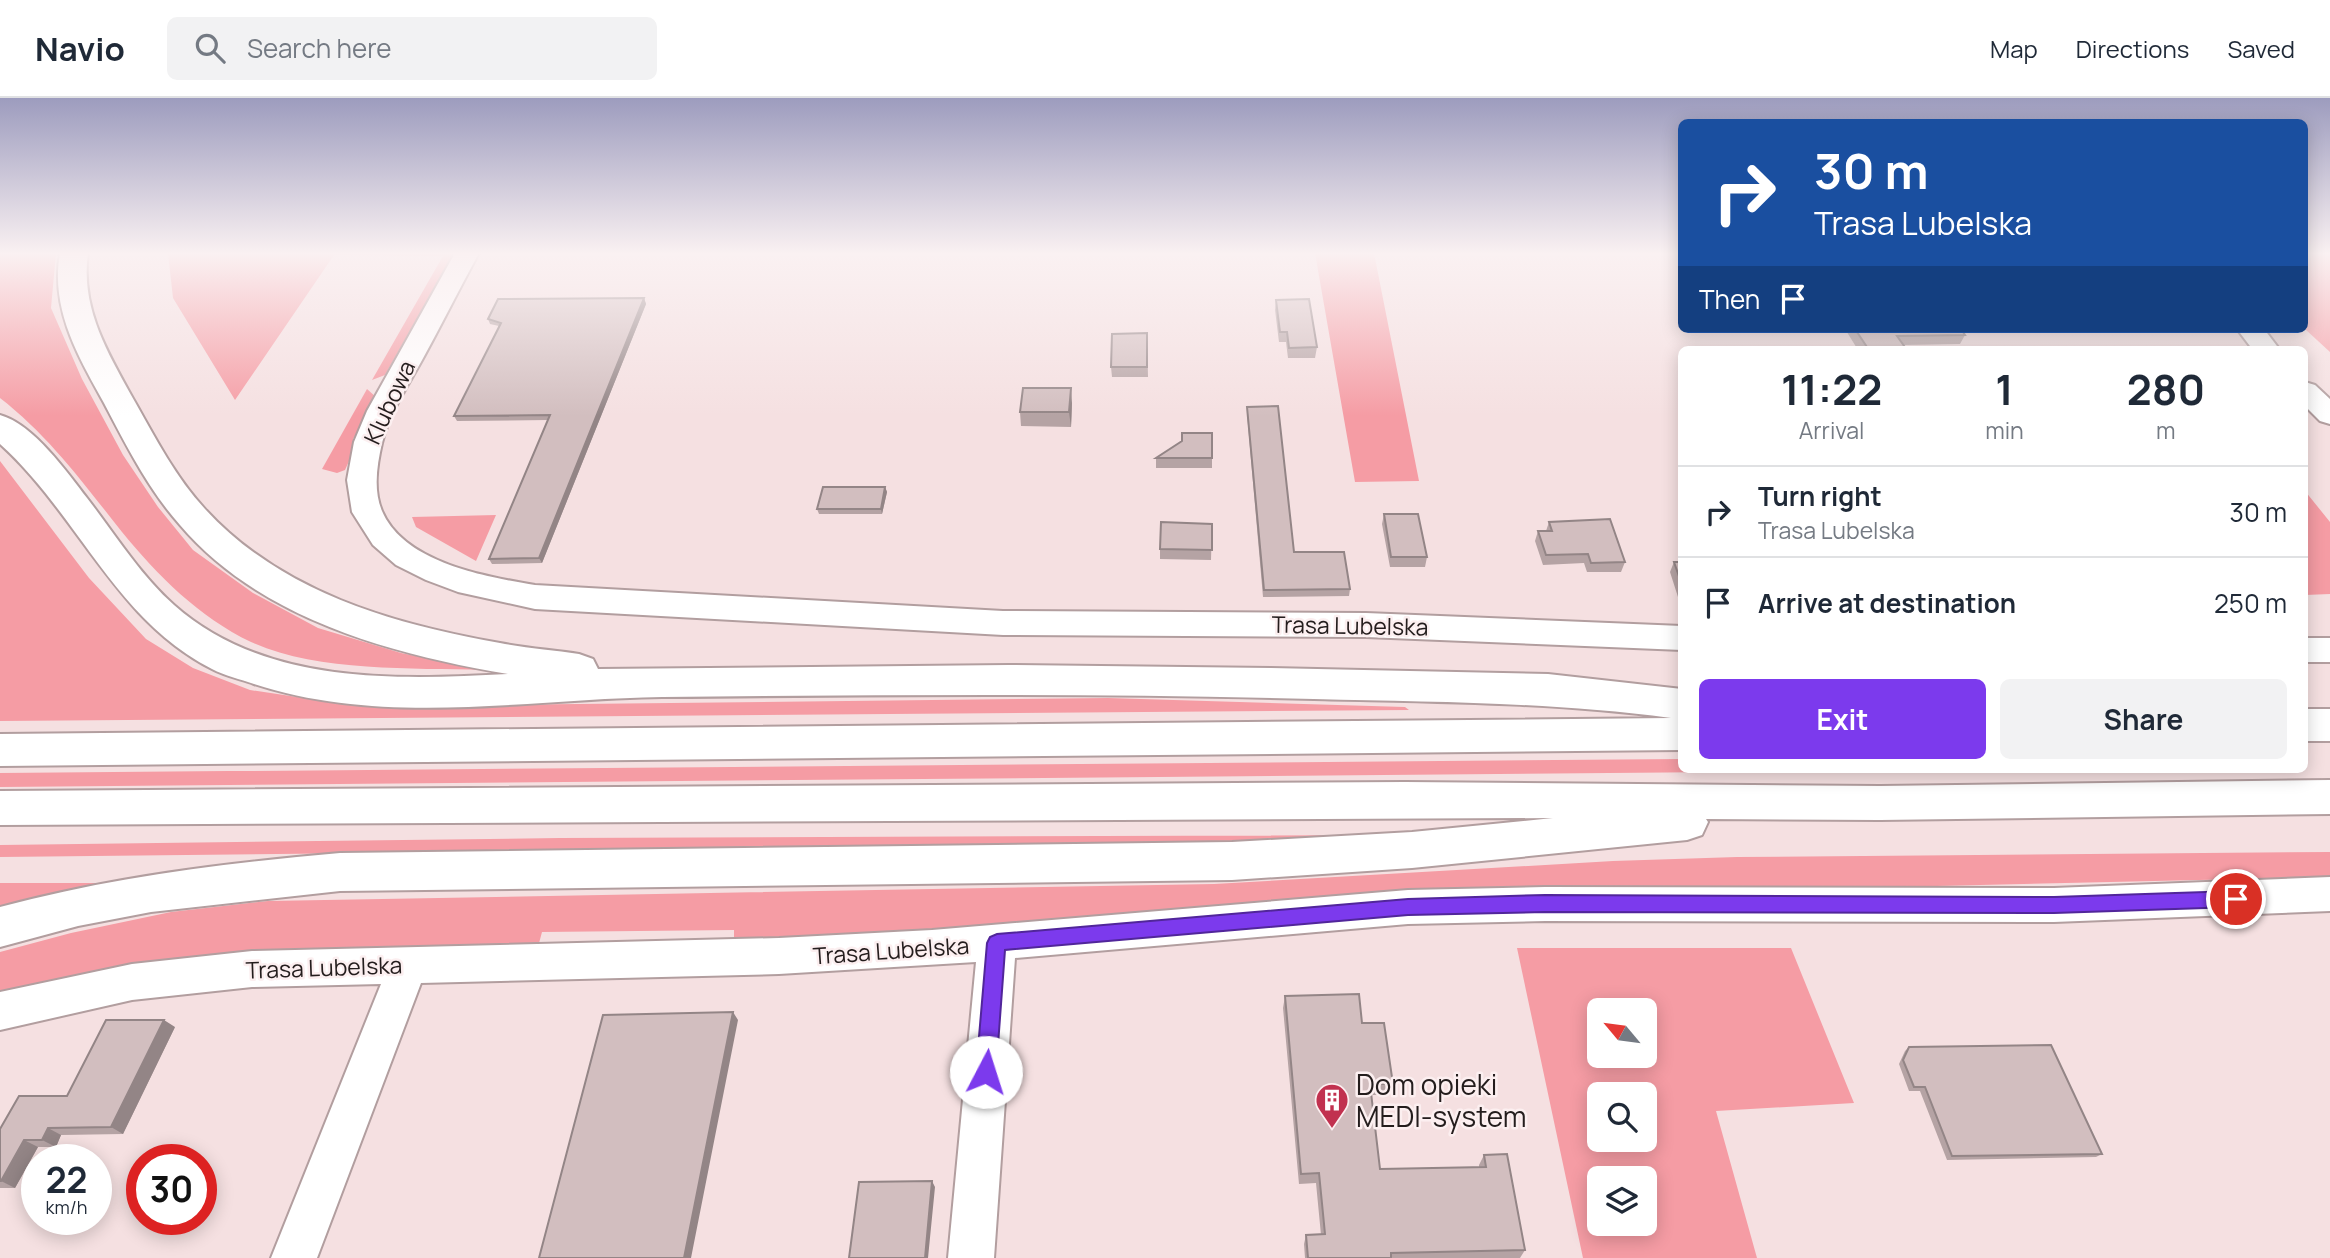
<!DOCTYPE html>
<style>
:root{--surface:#fff;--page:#f2f2f3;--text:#1f2937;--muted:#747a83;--line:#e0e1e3;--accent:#7c3aed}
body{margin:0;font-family:Manrope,sans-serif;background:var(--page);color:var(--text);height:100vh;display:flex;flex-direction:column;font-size:26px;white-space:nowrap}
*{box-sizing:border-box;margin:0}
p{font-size:23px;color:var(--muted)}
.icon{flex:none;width:38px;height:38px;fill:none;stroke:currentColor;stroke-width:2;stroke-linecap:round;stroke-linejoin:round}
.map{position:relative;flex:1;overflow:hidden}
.panel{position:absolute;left:1678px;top:248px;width:630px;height:427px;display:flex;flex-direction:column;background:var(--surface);border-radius:10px;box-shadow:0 4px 18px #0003}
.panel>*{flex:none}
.top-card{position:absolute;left:1678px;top:21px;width:630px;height:214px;border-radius:10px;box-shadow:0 4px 18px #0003;background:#1a4fa0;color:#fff;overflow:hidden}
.needle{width:46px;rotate:299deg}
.fabs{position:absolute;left:1587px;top:900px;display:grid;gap:14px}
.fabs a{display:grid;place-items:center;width:70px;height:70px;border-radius:10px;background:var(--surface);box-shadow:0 4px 18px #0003;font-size:35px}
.speed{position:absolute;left:21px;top:1046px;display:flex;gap:14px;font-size:35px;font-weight:700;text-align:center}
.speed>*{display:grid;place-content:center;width:91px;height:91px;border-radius:50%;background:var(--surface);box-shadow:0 4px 18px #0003;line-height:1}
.speed small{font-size:18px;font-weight:400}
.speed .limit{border:10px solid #d22;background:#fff;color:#111}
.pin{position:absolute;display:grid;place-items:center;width:60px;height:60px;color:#fff;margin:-30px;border:4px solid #fff;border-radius:50%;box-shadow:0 2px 7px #0007}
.me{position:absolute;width:77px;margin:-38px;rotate:5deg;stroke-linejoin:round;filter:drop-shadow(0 0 5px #0008)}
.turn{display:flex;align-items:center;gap:24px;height:147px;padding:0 21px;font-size:32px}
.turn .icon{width:91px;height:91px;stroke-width:2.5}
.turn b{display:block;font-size:49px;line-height:60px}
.then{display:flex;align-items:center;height:66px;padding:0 21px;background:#0003;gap:14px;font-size:26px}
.eta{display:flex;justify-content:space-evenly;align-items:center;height:119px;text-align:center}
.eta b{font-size:42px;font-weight:700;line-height:49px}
.action{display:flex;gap:14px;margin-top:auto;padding:14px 21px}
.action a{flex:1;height:80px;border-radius:10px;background:var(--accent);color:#fff;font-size:28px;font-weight:700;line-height:80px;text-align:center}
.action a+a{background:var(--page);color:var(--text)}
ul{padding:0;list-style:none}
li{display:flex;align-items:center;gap:21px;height:91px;padding:0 21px;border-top:2px solid var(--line)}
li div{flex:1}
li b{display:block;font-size:26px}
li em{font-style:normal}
header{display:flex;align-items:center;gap:42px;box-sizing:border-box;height:98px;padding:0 35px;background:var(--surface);border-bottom:2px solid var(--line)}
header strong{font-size:33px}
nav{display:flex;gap:38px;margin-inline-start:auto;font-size:24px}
.search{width:490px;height:63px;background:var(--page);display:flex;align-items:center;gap:18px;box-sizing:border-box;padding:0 24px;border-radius:10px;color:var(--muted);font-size:26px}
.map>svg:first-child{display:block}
.green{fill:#f59ca4;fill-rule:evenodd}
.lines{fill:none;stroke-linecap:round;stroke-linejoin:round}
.minor-casing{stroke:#b29e9f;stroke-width:4}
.highway-casing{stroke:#b29e9f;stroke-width:4}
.minor{fill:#fff;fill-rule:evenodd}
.highway{fill:#fff;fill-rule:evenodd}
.wall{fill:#b5a3a4}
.shaded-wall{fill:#938586}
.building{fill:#d2bebf;stroke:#938586;stroke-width:2}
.route{fill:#7c3aed;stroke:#51269a;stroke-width:2}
.labels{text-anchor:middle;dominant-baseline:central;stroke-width:5;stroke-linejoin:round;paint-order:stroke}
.street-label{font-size:23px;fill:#241d1d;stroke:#fceff0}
.near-poi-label{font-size:28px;fill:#241d1d;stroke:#fceff0;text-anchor:start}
</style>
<header>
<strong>Navio</strong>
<div class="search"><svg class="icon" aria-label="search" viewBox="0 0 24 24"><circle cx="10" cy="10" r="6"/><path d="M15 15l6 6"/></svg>Search here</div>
<nav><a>Map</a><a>Directions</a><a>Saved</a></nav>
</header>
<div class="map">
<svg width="2330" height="1160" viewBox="0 0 2330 1160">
<rect width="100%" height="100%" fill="#f5e0e1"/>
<path class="green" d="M0,155H56L51,210L82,281L123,357L158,409L193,452L253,495L318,530L401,555L483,572C412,570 316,574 251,544C199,519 158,478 122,434C84,386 49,338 0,300Z
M168,155H454L385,277L372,282L443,158L334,157L235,302L173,200Z
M1315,155H1374L1419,383L1355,384Z
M2305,155H2330V254L2305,231Z
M367,291L377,300L353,341L354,352L345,372L337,375L322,371Z
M0,363L89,480L146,541L193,570L250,592L317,602L404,608L1108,600L1405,609L1409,612L0,623Z
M2305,393L2330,424V496L2305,497Z
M496,417L476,463L416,429L412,419Z
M1682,661V672H1955L0,689V675Z
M1391,737L1198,746L0,759V747L560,740Z
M2330,754V779L1851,790L1472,791L734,846V832L542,834L538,849L0,900V854L71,835L171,814L268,803L1214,786L1613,763L1737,759Z
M0,785H102L0,812Z
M1517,850H1791L1854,1005L1716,1013L1757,1160H1583ZM1600,912H1645V957H1600ZM1600,996H1645V1041H1600ZM1600,1080H1645V1125H1600Z"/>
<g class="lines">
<defs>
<path id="minor" d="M455,155H479C459,191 441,228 421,264C407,289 389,316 382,345C377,367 373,392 382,413C404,465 487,479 535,487L1003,513L1366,515L1682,528V552L1366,539L1003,537L535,511L458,494L426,482L396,467L373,447L352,414L347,382L354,344L367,313Z
M2237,231H2264L2280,252H2253Z
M2305,284L2315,287L2330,301V326L2320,323L2305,308Z
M2305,540H2330V564H2305Z
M2330,779V813L2054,824L1545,823L1408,826L1015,860L994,1160H948L976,864L779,876L421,885L317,1160H271L381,886L252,889L132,902L0,932V894L132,866L252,853L779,840L932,832L1408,792L1545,789L2054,790Z"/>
<path id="highway" d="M60,155H88C80,211 109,257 135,304C156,341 176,380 205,411C281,494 392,526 500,545C526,550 553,552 579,556L593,561L598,571L1008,567L1271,570L1548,576L1682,591V652L0,668V636L1671,620C1550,604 1436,604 1314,601C1097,595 880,597 662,599C527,601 385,629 254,586C240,581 225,578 212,571C115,522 78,416 0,346V317C33,326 67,374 87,400C115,436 140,477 174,507C264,587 395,582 508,576C391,556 260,521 180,427C148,391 126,347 104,305C78,258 50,211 60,155Z
M2305,611H2330V643H2305Z
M2330,682V716L1880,722L1706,721L1708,724L1702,737L1687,742L1412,770L1232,782L340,793L151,814L78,828L0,849V809C112,779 224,765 340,755L1232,744L1412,734L1553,720L0,727V693L1405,684L1880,688Z"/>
</defs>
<use href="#minor" class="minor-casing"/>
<use href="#highway" class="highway-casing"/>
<use href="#minor" class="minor"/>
<use href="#highway" class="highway"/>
</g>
<path class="wall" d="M644,200L646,206L542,465L492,466L489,461L548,322L457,323L454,318L499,228L490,226L488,221Z
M1276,202L1317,249L1315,260H1288L1286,244H1279L1275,212Z
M1845,231H1961L1965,237L1960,246L1903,247L1907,252H1858Z
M1147,235L1148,279H1112L1111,269Z
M1072,305L1071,329L1021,328L1020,314Z
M1247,309L1294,454L1350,491L1349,498L1263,499L1247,316Z
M1182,335H1212V370H1156V360L1182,343Z
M885,389L887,394L882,416H819L817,411Z
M1384,416L1427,459L1425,469H1390L1382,426Z
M1549,424L1625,464L1621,474H1587L1584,465L1543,467L1535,443L1538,433H1546Z
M1212,426L1211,462L1160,461V451Z
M1674,464H1682V499H1678L1670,474Z
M1285,898L1362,925L1393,986L1389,997H1371L1380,1071L1479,1069V1067L1484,1057L1525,1152L1520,1160H1305L1304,1146L1306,1137H1321L1316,1085L1299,1086L1283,910Z
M175,929L123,1036L61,1037L56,1049H38L15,1090H0V1031L67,998Z
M1909,949L2102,1056L2096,1059L1947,1062L1920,993H1909L1899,966L1905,953Z"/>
<path class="shaded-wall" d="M644,200L646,206L542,465L539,460Z
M1071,290L1072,305L1071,329L1069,314Z
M885,389L887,394L882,416L881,411Z
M733,914L738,922L691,1160H684Z
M164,922L175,929L123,1036L111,1029Z
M48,1030L61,1037L56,1049L42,1042Z
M24,1042L38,1049L15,1090L1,1083Z
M932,1083L935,1089L928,1160H925Z"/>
<path class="building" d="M644,200L539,460L489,461L550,317L454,318L501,225L488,221L498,201Z
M1309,201L1317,249L1289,250L1287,234H1280L1276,202Z
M1855,231H1961L1965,237L1897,238L1907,252H1869Z
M1147,235V269H1111L1112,236Z
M1023,290H1071L1069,314H1020Z
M1278,308L1294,454H1344L1350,491L1264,492L1247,309Z
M1182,335H1212V360H1156L1182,343Z
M823,389H885L881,411H817Z
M1384,416H1418L1427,459H1391Z
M1610,421L1625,464L1591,465L1588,456L1546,457L1538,433H1552L1549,424Z
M1161,424L1212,426V452L1160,451Z
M1674,464H1682V487Z
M1359,896L1362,925H1384L1393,986H1370L1380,1071L1486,1069L1484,1057L1507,1056L1525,1152L1391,1155V1160H1308L1306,1137L1325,1136L1319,1075L1301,1076L1285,898Z
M733,914L684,1160H539L603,917Z
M106,922H164L111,1029L48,1030L42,1042H24L1,1083H0V1031L19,998H67Z
M2051,947L2102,1056L1952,1058L1925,989H1914L1903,962L1909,949Z
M932,1083L925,1160H849L859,1084Z"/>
<linearGradient id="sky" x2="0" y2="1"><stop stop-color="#9d9cbe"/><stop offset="0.49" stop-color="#faf1f2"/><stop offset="1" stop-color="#faf1f2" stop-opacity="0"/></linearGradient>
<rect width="2330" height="318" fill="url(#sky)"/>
<path class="route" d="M2236,793L2243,795L2245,801L2243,806L2236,809L2054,815L1545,814L1408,817L1005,852L996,974L993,980L986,983L979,980L976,974L987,845L990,839L997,836L1408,801L1545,797L2054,799Z"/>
<defs>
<symbol id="building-pin" viewBox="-11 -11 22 30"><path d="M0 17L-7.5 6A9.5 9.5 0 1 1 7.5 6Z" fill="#c1314f" stroke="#fceff0"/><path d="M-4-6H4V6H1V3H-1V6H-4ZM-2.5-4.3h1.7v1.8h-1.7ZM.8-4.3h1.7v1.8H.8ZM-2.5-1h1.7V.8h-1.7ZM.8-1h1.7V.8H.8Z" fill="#fff"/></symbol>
</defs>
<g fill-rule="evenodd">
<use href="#building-pin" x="1313" y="983" width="38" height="52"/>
</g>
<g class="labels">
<g class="street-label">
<text transform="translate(389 304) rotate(-65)">Klubowa</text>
<text transform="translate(1350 527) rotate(1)">Trasa Lubelska</text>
<text transform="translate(891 852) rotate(-4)">Trasa Lubelska</text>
<text transform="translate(324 869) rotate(-2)">Trasa Lubelska</text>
</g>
<g class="near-poi-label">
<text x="1356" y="986">Dom opieki<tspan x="1356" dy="32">MEDI-system</tspan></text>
</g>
</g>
</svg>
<div class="fabs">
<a><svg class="needle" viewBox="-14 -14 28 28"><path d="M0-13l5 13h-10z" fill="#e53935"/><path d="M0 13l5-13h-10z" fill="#747a83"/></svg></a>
<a><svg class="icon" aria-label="search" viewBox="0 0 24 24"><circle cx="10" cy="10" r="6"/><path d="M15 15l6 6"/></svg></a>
<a><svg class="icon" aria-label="layers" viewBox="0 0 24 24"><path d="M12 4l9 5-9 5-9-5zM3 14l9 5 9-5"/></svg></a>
</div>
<div class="speed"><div>22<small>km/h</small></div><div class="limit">30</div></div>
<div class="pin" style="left:2236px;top:801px;background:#d93025"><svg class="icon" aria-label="arrive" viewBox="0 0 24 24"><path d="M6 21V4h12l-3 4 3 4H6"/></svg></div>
<svg class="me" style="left:986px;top:974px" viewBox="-20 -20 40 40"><circle r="19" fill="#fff"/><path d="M0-13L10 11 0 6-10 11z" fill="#7c3aed"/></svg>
<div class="top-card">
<div class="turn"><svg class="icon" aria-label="right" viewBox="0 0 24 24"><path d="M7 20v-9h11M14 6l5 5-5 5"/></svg><div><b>30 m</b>Trasa Lubelska</div></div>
<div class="then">Then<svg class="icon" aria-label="arrive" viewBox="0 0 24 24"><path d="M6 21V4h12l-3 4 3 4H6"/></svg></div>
</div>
<section class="panel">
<div class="eta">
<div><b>11:22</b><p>Arrival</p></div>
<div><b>1</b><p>min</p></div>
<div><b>280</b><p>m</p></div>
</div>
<ul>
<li><svg class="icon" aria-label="right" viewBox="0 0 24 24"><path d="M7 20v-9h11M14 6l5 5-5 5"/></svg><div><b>Turn right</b><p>Trasa Lubelska</p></div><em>30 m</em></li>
<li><svg class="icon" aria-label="arrive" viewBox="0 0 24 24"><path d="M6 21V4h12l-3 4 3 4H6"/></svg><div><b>Arrive at destination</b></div><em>250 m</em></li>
</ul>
<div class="action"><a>Exit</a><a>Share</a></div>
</section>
</div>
